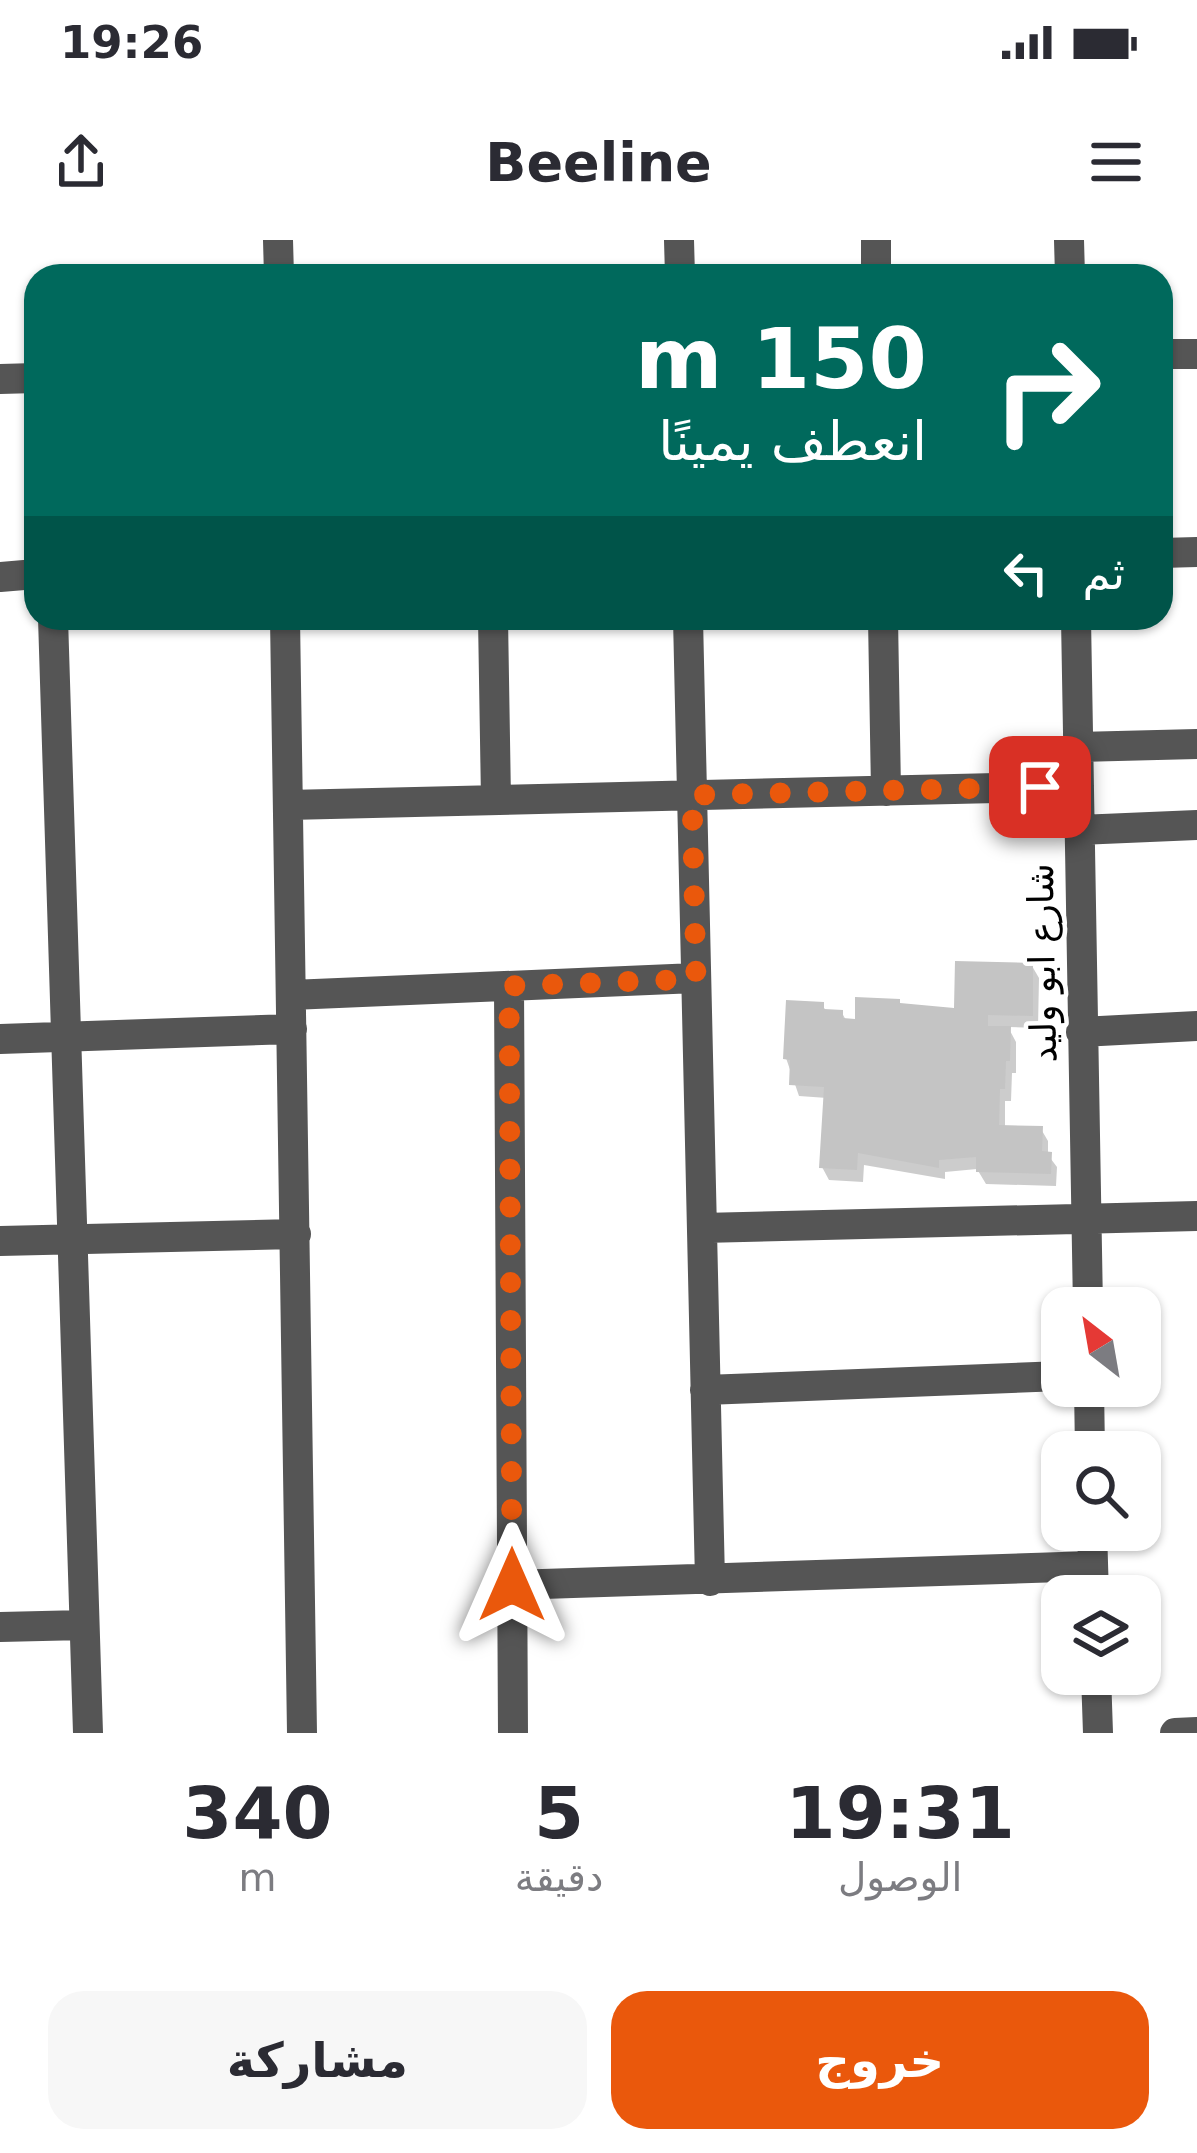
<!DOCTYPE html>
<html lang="ar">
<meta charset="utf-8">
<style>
:root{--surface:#fff;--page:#f7f7f7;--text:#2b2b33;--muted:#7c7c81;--accent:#ea580c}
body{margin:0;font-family:"DejaVu Sans",Vazirmatn,sans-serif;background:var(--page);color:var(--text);direction:rtl;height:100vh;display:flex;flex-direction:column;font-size:45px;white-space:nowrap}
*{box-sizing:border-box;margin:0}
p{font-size:39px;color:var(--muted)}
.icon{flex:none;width:66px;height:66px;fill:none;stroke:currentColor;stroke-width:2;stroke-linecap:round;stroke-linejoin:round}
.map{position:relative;height:1493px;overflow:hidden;direction:ltr}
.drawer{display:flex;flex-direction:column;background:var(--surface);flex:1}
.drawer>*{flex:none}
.top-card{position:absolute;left:24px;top:24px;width:1149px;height:366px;border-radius:36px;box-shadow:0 3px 9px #0004;direction:rtl;background:#00695c;color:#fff;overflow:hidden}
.needle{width:78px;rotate:329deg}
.controls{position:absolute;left:1041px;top:1047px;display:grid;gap:24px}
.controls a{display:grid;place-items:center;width:120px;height:120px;border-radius:24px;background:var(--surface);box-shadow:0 3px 9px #0004;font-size:60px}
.pin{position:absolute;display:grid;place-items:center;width:102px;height:102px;color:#fff;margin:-51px;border-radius:24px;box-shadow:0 6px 18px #0006}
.me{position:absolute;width:132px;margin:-66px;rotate:0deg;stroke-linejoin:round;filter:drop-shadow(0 0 9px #0008)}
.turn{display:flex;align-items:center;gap:42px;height:252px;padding:0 48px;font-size:54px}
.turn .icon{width:156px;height:156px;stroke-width:2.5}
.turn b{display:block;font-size:84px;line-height:102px}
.then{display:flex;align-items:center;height:114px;padding:0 48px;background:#0003;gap:24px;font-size:45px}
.eta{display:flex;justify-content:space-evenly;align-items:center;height:204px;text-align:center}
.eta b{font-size:72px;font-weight:700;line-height:84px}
.action{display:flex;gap:24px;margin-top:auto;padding:24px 48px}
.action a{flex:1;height:138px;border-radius:36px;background:var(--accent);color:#fff;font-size:48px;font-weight:700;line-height:138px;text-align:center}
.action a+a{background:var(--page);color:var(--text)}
.status{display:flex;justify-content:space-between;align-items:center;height:84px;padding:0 60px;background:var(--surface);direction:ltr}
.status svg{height:33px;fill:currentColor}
header{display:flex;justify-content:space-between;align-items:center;height:156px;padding:0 48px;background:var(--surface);font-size:54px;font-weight:700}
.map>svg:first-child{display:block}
.shadow{fill:#0003}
.building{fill:#c4c4c4}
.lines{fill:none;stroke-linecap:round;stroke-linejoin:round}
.minor{stroke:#555;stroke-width:30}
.route{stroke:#ea580c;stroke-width:21;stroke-dasharray:0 37.8}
.labels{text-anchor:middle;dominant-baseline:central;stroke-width:9;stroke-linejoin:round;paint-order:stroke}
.street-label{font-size:36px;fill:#000;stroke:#fff}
</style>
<div class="status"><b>19:26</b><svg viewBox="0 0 49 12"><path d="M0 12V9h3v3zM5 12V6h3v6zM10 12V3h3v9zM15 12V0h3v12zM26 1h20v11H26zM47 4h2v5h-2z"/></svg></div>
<header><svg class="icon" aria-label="menu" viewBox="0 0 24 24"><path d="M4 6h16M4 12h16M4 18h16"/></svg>Beeline<svg class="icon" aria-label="share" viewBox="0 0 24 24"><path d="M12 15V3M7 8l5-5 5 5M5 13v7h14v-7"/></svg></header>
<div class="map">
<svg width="1197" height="1493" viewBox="0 0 1197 1493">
<rect width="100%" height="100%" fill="#fff"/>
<path class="shadow" d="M1032,726L1039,738L1038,788L1008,787L1016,802V833H1012L1011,861H1005V888L1041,889L1048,901V915L1057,927L1056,946L986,944L977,929L945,932V939L864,925L863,942L829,940L822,927L827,858L799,856L786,818L822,765L827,772L842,773L847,782L901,766L957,771Z"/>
<path class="building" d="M955,721L1033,723V776L988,775V786H1011L1010,821H1006L1005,849H1000L999,885L1043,886L1042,911L1052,912L1051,934L976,932V917L939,920V928L858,913L857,930L819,928L824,847L789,845L790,820L783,819L786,760L824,762V769L843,770V778L855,779V757L900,759V763L954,768Z"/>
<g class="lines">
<path class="minor" d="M278,0L279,36
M679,0L680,36
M876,0V36
M1069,0L1070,36
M1161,114H1197
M0,139L36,138
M1161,313L1197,312
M0,337L36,334
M53,378L88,1493
M285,378L302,1493
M493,378L496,560
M688,378L710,1341
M883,378L886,551
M1076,378L1088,1068
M1078,507L1197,504
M288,565L1079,546
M1079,590L1197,585
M509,746L513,1493
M291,755L696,738
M1081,792L1197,786
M0,799L292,789
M702,988L1197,976
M0,1001L296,994
M1089,1146L1090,1212
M705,1150L1062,1136
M1092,1290L1094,1356
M512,1345L1093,1326
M0,1387L84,1385
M1096,1434L1098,1493
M1175,1493L1197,1492"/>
</g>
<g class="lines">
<path class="route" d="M512,1345L509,746L696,739L692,555L1040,547"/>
</g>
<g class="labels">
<g class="street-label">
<text transform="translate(1042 723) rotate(-91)">شارع ابو وليد</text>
</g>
</g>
</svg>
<div class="controls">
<a><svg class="needle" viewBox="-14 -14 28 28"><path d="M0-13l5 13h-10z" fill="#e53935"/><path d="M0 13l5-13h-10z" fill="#7c7c81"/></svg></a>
<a><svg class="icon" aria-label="search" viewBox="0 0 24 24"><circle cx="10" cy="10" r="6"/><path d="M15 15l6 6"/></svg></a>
<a><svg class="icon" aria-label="layers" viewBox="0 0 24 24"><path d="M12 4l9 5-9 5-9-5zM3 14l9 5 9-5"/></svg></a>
</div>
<div class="pin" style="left:1040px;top:547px;background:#d93025"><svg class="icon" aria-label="arrive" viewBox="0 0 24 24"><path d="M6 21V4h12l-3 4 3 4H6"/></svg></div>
<svg class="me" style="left:512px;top:1345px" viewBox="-20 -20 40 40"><path d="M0-17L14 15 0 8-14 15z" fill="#ea580c" stroke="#fff" stroke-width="4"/></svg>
<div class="top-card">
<div class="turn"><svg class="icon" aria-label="right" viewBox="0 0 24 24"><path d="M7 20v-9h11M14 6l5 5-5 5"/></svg><div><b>150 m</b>انعطف يمينًا</div></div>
<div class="then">ثم<svg class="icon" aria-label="left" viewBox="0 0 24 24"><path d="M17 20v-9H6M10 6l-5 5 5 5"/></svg></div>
</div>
</div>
<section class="drawer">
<div class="eta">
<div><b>19:31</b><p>الوصول</p></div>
<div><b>5</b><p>دقيقة</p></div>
<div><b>340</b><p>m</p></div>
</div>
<div class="action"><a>خروج</a><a>مشاركة</a></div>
</section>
